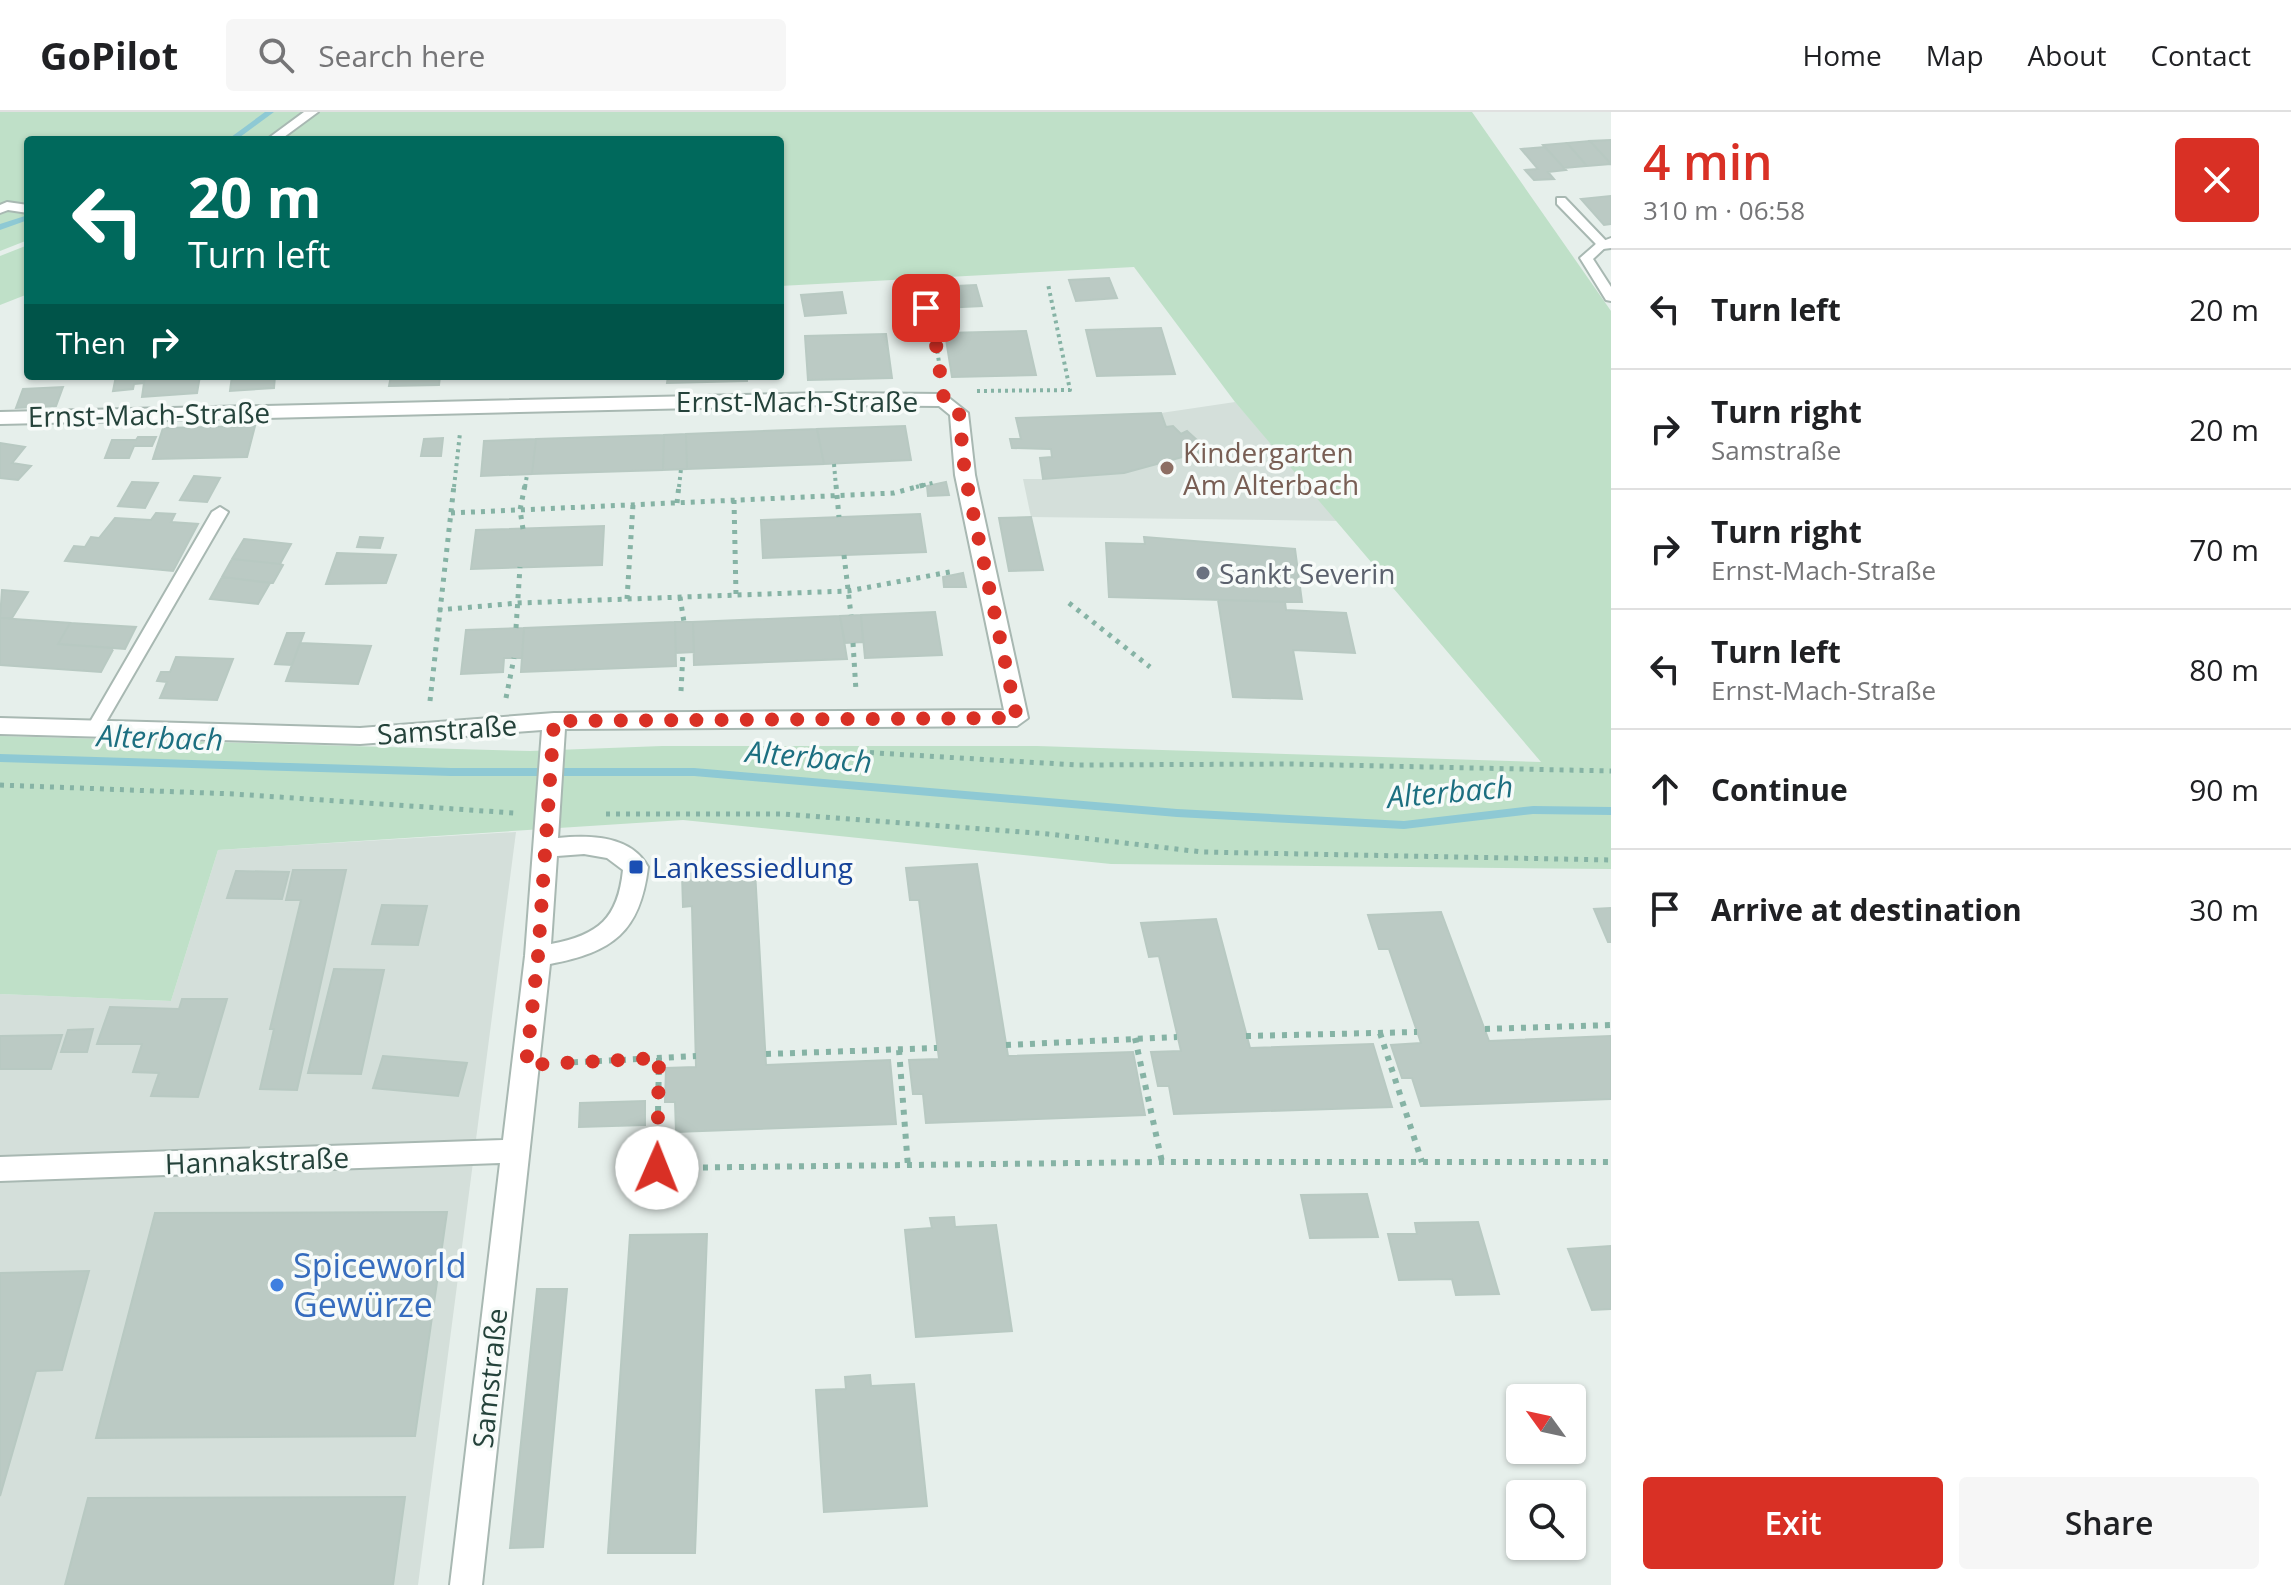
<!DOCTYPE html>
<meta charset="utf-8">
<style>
:root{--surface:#fff;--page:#f6f6f6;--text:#202124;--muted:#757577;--line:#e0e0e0;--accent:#d93025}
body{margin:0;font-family:"Open Sans",sans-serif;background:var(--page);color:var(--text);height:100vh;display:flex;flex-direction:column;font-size:30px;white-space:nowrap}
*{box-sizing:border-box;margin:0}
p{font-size:26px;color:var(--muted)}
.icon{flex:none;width:44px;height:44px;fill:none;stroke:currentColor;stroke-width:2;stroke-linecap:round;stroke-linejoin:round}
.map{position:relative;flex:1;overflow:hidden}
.drawer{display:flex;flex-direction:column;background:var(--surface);width:680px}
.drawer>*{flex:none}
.banner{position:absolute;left:24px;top:24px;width:760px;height:244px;border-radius:8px;box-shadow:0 2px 6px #0004;background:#00695c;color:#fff;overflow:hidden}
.needle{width:52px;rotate:303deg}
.tools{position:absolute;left:1506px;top:1272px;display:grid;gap:16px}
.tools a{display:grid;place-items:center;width:80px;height:80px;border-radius:8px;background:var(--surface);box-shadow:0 2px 6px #0004;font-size:40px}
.pin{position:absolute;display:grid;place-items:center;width:68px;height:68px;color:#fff;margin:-34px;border-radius:16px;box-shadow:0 4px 12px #0006}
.me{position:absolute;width:88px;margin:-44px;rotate:1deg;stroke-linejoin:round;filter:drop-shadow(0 0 6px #0008)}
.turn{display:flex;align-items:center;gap:28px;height:168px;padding:0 32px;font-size:36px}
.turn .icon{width:104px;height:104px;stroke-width:2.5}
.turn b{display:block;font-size:56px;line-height:68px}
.then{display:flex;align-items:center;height:76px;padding:0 32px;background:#0003;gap:16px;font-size:30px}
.round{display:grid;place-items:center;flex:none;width:84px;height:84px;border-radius:8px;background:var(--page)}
.summary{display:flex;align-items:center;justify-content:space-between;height:136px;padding:0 32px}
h1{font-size:48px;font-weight:600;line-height:60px;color:var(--accent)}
.button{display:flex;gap:16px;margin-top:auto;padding:16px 32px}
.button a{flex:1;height:92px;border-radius:8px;background:var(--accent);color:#fff;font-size:32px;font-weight:600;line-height:92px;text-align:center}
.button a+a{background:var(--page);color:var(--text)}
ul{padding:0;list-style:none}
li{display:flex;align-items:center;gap:24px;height:120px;padding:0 32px;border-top:2px solid var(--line)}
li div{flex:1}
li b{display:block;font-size:30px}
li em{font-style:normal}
header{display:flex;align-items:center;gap:48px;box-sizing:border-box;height:112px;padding:0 40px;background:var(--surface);border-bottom:2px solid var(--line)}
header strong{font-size:38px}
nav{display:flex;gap:44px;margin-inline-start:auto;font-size:28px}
.search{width:560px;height:72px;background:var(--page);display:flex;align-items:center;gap:20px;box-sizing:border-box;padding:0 28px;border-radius:8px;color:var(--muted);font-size:30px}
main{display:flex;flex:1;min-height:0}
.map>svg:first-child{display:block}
.built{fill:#d4dfda}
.green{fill:#bfe0c8}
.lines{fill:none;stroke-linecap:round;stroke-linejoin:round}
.stream{fill:#8ec9d4;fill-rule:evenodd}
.building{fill:#bbcac4;stroke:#b8c9c2;stroke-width:2}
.lane-casing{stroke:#a8b8b2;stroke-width:4}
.street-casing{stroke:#a8b8b2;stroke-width:4}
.path-far2{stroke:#86b3a5;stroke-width:4;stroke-dasharray:3 4;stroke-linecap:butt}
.path-far1{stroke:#86b3a5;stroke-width:5;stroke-dasharray:4 6;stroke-linecap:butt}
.path{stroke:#86b3a5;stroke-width:6;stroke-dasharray:5 7;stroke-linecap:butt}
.lane{fill:#fff;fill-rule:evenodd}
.street{fill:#fff;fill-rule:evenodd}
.route{stroke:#d93025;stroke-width:14;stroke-dasharray:0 25.2}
.education-dot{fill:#8d6e63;stroke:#f7fbf9;stroke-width:3}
.worship-dot{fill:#6b7280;stroke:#f7fbf9;stroke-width:3}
.transit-dot{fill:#1a4fb4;stroke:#f7fbf9;stroke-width:3}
.shop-dot{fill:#3f7fe0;stroke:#f7fbf9;stroke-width:3}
.labels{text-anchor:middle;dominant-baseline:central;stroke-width:7;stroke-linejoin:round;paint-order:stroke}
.street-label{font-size:28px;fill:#24423a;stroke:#f7fbf9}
.education-label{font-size:28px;fill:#785e54;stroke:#f7fbf9;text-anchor:start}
.worship-label{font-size:28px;fill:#5b616d;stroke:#f7fbf9;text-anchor:start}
.transit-label{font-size:28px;fill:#164399;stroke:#f7fbf9;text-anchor:start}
.water-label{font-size:30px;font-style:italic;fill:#1c6f80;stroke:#f7fbf9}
.near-shop-label{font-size:34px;fill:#366cbe;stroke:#f7fbf9;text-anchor:start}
</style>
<header>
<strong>GoPilot</strong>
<div class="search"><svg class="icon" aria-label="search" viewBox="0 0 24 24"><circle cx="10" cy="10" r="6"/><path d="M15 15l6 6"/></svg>Search here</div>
<nav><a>Home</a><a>Map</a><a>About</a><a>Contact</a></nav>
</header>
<main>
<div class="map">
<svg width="1611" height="1473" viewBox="0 0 1611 1473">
<rect width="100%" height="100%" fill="#e6efeb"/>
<path class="built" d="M1235,290L1340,409L1031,405L1023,367H1043L1040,346L1051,345V338L1012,336L1010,327L1020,326L1016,306L1161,301Z
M516,720L418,1473H0V882L171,889L218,738Z"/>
<path class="green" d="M0,0H1472L1611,199V757L1111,752L683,708L218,738L171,889L0,882V624L530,639L662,634H1037L1541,650L1235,290L1134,155L780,174V28H28V128L0,139Z
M28,133V182L0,193V144Z"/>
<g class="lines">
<path class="stream" d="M265,0H274L236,28H227Z
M28,103V108L0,118V112Z
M0,642L451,656H694L1177,697L1404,709L1533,694L1611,695V703L1533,702L1404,717L1177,705L694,664H451L0,650Z"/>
</g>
<path class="building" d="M1611,28V52L1590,29Z
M1590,29L1611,52L1587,54L1567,31Z
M1567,31L1587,54L1564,56L1543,33Z
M1545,35L1566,58L1548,60L1554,67L1534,68L1525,58L1538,57L1521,37Z
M1611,84V112L1604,113L1581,87Z
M1109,166L1117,186L1076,189L1069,168Z
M976,173L982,194L942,196L936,175Z
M842,180L846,201L805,204L801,183Z
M1161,216L1175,262L1097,264L1086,218Z
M1026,219L1036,263L952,265L945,221Z
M886,222L892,266L808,268L805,224Z
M116,264H145L144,271L134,272L133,277L113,279Z
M145,264H200L197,281L142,285Z
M232,264H275L274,276L230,279Z
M391,264H440L439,273L389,274Z
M668,264H747V269L667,271Z
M63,275L56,294L16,296L23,277Z
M1161,301L1166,315L1173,314L1181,322L1187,319L1208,338L1124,361L1043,367L1040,346L1052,345L1051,337L1012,336L1010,327H1021L1016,306Z
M255,314L247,345L153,347L163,316Z
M905,314L911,348L824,352L817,317Z
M817,317L824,352L687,357L686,322Z
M686,322L687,357L663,358L664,323Z
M664,323L663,358L532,362L536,327Z
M138,325H156L152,334H134L129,346H105L112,328H136Z
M443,326L441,344H421L424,327Z
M536,327L532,362L481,364L484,329Z
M0,331L25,335L12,351L31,354L18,368L0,366Z
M194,364L220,366L207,390L180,388Z
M132,370L158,371L145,396L118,394Z
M946,370L949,383L928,384L927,374Z
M156,401L175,402L171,410L198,412L173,459L65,449L74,434L85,435L91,425L99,426L115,406L151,408Z
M920,402L926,440L763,446L761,408Z
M1031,405L1043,458L1009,459L999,406Z
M604,414L602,453L471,457L476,418Z
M360,425L383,426L380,436L357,435Z
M1144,425L1295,437L1302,490L1109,485L1106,431L1145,432Z
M244,427L291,432L280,452L232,447Z
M337,441L396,443L386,471L326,472Z
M232,447L280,452L283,453L273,471L222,465Z
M963,461L966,475H944L943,465Z
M222,465L270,471L258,492L210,487Z
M2,478L28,480L12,506H0Z
M1218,488L1285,490L1286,498L1346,501L1355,541L1293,538L1302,587L1233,585Z
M935,500L942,543L865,546L861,503Z
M861,503L863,530L845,531L840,504Z
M840,504L847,547L694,553L693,510Z
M0,506L70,511L58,532L114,536L101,560L0,553Z
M675,510L676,554L521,560L524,516Z
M675,510H693L694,540L676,541Z
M70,511L136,515L125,537L58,532Z
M524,516L522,546H504L503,560L461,562L466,518Z
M287,521H304L292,553L275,552Z
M300,531L371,534L358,572L286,569Z
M176,545L233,547L217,588L160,586L167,570L157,569L161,560H170Z
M977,752L1008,944L1133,940L1145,1003L926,1011L923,982H913L909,948L939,947L919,788H910L906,756Z
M293,758H346L297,978L260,977L274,917H270L301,788H286Z
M236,759L289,760L282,787L227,786Z
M755,759L766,953L890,948L896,1012L676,1020L675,990H665L666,956L696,955L692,794L683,795L682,762Z
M382,793L427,794L418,833L372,832Z
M1611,796V830H1608L1594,797Z
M1441,800L1489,929L1611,924V987L1421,994L1412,966H1402L1391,933L1421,931L1389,837H1379L1368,803Z
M1216,807L1250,936L1373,932L1392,995L1174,1002L1169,974H1158L1151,940L1181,939L1159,844L1149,845L1141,811Z
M334,857L384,858L361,962L308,961Z
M182,887H227L198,985L151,984L159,961L133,960L142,932H97L110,895L179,897Z
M93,917L87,940H61L68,918Z
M62,923L51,957H0V924Z
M383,944L467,951L458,984L373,976Z
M645,989V1013L579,1015L580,991Z
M1367,1082L1378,1125L1310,1126L1301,1083Z
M447,1100L415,1324L96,1326L155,1101Z
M954,1105L955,1115L996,1113L1012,1219L916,1225L905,1118L932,1116L930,1106Z
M1478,1110L1499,1182L1456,1183L1452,1167L1399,1168L1388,1122H1417L1415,1111Z
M707,1122L695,1441H608L630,1123Z
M1611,1134V1197L1592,1198L1568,1137Z
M89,1159L62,1258L36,1259L0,1384V1161Z
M537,1177H567L543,1435L510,1436Z
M870,1263L871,1274L914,1272L927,1394L824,1400L816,1278L846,1277L845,1265Z
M405,1385L393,1473H65L88,1386Z"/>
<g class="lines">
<defs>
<path id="lane" d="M304,0H318L280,28H266Z
M1557,86H1565L1609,132L1593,147L1611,175V189L1606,188L1580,146L1596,132L1557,92Z
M7,90L28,93V101L8,98L0,101V93Z
M220,395L228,400L102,617L94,623L88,621L86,617L212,400Z"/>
<path id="street" d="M1611,126V136L1603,137L1595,132Z
M827,281L944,282L968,301L975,363L1028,606L1017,614L565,617L558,726C589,723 631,723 648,755C640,820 613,840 550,852L482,1473H450L500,1051L0,1069V1045L503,1028L525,844L542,618L360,632L0,622V606L360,616L554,601L1004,598L955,363L950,303L939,294L827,293L0,312V300ZM584,742L607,746L623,758C618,806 599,823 551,832L557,744Z"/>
</defs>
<use href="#lane" class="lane-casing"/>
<use href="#street" class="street-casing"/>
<path class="path-far2" d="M919,179L933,212L941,263
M780,218L781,263
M977,279L1070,278L1048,172
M834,352L836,375
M454,375L460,321
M525,375L527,363
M679,375L681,357
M916,375L936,370"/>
<path class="path-far1" d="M836,373L839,405
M734,388L736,483
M677,391L679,373
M451,401L894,381L924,373
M523,417L520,398L525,373
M844,443L851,503
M680,485L684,510
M627,487L633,393
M1069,491L1150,555
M438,498L518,491L848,479L955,459
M516,516L520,455
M853,531L856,579
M681,579L683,540
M506,586L514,546
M430,589L454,373
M860,640L1077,653L1291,652L1611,659
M0,673L234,682L514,701
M606,702H783L1048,722L1202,740L1611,748"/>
<path class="path" d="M1485,917L1611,913
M1380,921L1422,1050
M1246,924L1417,920
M1135,926L1162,1050
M1006,933L1177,925
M899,938L908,1055
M766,942L937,936
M659,946L657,1056L1162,1050H1611
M561,951L696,944"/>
<use href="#lane" class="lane"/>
<use href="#street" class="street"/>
</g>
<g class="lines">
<path class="route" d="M657,1056L659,946L526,953L538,844L554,609L1017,606L965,363L959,301L944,288L933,212L926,196"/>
</g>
<circle class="education-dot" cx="1167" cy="356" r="8"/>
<circle class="worship-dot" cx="1203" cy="461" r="8"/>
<rect class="transit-dot" x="628" y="747" width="16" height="16" rx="4"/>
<circle class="shop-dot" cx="277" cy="1173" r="8"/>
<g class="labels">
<g class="street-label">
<text x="797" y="289">Ernst-Mach-Straße</text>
<text transform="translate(149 302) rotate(-1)">Ernst-Mach-Straße</text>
<text transform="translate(447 617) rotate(-4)">Samstraße</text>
<text transform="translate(257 1048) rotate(-2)">Hannakstraße</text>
<text transform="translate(489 1266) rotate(-84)">Samstraße</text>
</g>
<g class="education-label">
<text x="1183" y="340">Kindergarten<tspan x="1183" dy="32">Am Alterbach</tspan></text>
</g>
<g class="worship-label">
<text x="1219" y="461">Sankt Severin</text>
</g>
<g class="transit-label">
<text x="652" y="755">Lankessiedlung</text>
</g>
<g class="water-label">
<text transform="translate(160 625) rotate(2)">Alterbach</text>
<text transform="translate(809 644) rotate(5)">Alterbach</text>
<text transform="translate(1450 679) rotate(-5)">Alterbach</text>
</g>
<g class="near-shop-label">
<text x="293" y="1153">Spiceworld<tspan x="293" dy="39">Gewürze</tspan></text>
</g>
</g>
</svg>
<div class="tools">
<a><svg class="needle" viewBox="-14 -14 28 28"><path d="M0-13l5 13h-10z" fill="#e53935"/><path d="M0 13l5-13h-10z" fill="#757577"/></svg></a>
<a><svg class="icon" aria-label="search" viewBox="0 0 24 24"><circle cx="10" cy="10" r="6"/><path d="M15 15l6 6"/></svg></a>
</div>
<div class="pin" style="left:926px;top:196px;background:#d93025"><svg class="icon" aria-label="arrive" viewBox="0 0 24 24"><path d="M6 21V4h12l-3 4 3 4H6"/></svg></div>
<svg class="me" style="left:657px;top:1056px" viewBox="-20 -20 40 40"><circle r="19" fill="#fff"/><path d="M0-13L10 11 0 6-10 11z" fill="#d93025"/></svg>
<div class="banner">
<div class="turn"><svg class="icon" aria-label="left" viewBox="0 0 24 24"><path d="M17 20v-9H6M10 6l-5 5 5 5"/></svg><div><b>20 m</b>Turn left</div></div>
<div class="then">Then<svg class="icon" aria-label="right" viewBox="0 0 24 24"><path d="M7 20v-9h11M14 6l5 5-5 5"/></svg></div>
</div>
</div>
<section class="drawer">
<div class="summary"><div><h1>4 min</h1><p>310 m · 06:58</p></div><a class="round" style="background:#d93025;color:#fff"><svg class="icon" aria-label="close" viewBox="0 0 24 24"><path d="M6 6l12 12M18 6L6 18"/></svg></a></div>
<ul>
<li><svg class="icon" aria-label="left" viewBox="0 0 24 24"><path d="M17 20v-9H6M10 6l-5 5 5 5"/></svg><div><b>Turn left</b></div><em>20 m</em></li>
<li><svg class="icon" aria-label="right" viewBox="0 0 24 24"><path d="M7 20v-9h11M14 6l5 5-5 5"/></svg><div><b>Turn right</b><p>Samstraße</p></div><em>20 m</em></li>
<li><svg class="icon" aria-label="right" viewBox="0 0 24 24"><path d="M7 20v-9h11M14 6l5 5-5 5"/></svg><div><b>Turn right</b><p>Ernst-Mach-Straße</p></div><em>70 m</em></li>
<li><svg class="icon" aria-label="left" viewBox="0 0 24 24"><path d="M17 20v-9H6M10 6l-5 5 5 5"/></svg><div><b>Turn left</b><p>Ernst-Mach-Straße</p></div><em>80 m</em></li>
<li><svg class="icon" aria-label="ahead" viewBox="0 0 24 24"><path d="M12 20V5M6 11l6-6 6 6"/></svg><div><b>Continue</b></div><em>90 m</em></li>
<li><svg class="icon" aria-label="arrive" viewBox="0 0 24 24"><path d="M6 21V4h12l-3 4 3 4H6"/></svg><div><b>Arrive at destination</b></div><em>30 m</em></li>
</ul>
<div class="button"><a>Exit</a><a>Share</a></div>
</section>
</main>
